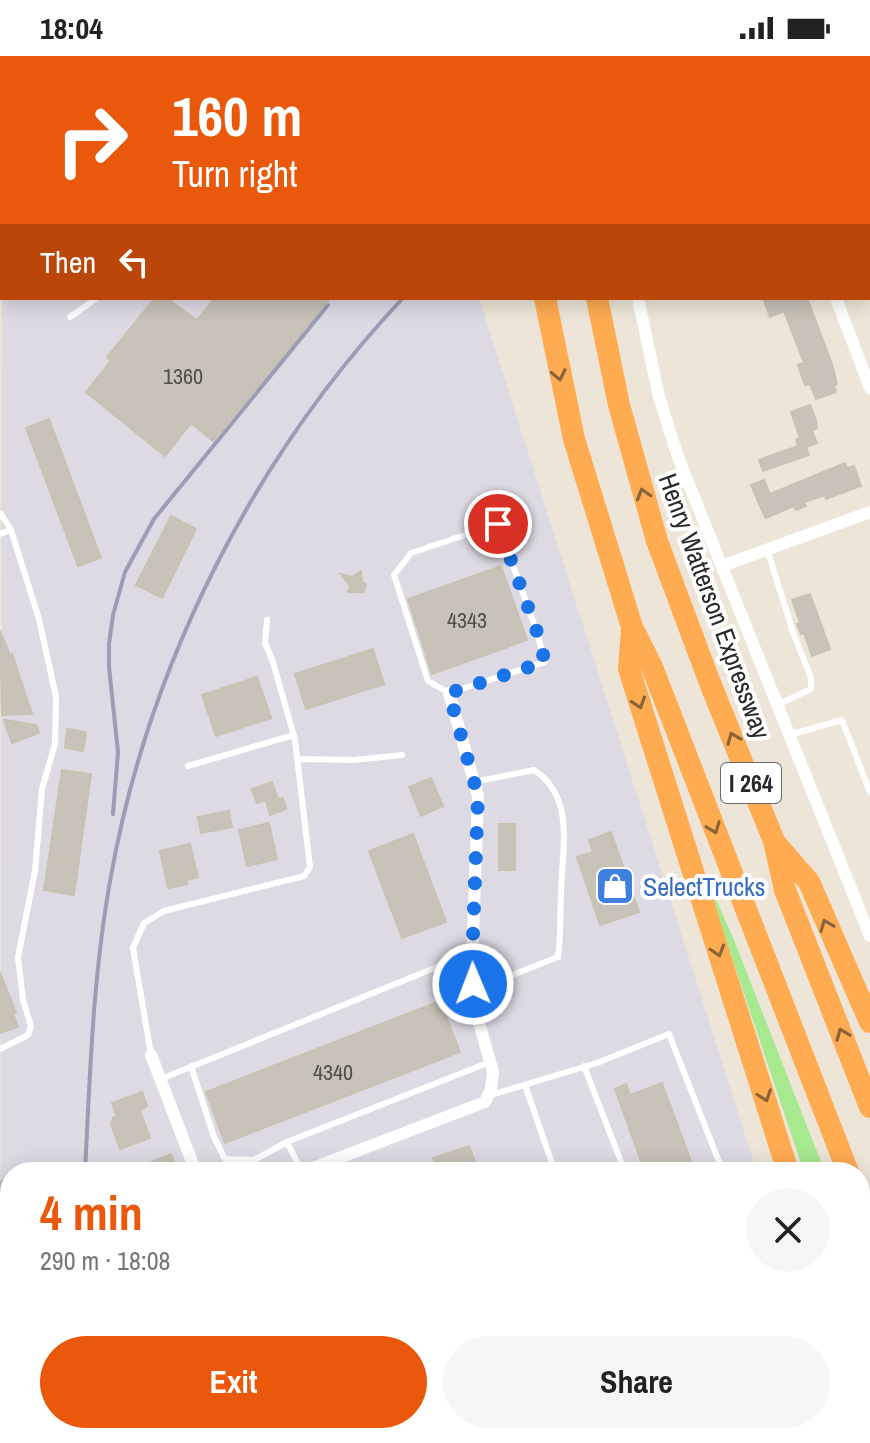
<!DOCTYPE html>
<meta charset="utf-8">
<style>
:root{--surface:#fff;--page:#f6f6f6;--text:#222;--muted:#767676;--accent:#ea580c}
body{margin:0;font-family:"Archivo Narrow",sans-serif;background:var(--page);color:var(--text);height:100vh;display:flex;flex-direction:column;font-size:30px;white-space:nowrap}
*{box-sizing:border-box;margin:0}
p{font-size:26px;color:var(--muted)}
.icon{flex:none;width:44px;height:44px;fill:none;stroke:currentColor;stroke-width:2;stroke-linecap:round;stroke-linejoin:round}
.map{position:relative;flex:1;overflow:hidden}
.drawer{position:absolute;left:0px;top:1106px;width:870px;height:282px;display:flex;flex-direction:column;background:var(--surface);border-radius:32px 32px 0 0;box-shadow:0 4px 20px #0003}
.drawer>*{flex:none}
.top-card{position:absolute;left:0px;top:0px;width:870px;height:244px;box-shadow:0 4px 20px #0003;background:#ea580c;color:#fff;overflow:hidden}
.pin{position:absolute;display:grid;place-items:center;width:68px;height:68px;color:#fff;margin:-34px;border:4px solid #fff;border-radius:50%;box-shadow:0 2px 8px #0007}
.me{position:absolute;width:88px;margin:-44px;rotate:359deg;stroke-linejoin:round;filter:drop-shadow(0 0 6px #0008)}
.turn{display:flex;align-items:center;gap:28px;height:168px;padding:0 40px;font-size:36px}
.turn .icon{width:104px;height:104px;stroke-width:2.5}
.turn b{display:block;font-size:56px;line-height:68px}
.then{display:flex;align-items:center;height:76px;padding:0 40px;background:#0003;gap:16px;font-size:30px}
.round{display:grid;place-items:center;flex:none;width:84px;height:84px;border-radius:42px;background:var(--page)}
.overview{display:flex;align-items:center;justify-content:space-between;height:136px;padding:0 40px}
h1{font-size:48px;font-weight:800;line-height:60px;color:var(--accent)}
.primary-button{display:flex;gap:16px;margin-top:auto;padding:16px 40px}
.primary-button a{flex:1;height:92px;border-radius:48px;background:var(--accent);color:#fff;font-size:32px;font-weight:800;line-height:92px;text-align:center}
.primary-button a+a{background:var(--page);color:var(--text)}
.status{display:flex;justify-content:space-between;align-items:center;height:56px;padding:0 40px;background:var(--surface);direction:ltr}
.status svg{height:22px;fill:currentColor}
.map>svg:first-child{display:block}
.industrial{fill:#dedae4}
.green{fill:#a6e98f}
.building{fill:#c8c2b8;stroke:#c8c2b2;stroke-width:2}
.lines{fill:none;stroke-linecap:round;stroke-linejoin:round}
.service{stroke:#fff;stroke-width:6}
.minor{stroke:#fff;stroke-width:12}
.motorway{stroke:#ffab51;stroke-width:22}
.rail{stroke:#9b9cb5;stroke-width:4}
.oneway{stroke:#89643b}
.route{stroke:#1a73e8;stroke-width:14;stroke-dasharray:0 25.2}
.labels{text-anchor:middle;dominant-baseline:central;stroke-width:8;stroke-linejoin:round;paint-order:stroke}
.number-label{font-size:22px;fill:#514f4d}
.shield{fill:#fff;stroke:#696969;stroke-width:2}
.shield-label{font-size:24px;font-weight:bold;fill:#292929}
.street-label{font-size:26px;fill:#292929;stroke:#fff}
.shop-label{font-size:26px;fill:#366cbe;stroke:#fff;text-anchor:start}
</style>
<div class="status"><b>18:04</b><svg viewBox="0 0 49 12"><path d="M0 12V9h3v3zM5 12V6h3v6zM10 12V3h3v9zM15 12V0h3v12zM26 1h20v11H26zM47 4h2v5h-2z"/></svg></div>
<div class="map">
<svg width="870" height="1387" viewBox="0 0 870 1387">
<rect width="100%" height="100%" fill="#ede6d8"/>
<path class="industrial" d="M2,193V242H479L757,1116H10V1378H752L746,1387H0Z"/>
<path class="green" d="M715,841L734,884L825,1116H804L712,842Z
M860,1206L870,1232V1306L860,1280Z"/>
<path class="building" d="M155,242H166L197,264L215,242H330L213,385L191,367L165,400L86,336L111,305L107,301Z
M763,242H807L832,308L837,328L834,330L836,336L816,343L810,328L805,329L798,309L804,307L784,255L770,261Z
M810,349L816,364L817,372L812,375L817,387L806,391L809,399L763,415L759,404L798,390L796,384L800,382L791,356Z
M49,363L101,502L78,510L26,372Z
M845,407L847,412L854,410L861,430L826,443L825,439L804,446L806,450L796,454L794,450L766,462L764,459L751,429L764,424L770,438Z
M171,460L196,473L162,542L136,529Z
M501,510L527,584L432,618L408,543Z
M361,515L362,526L366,528L364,536H348L350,530L341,518L352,521Z
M810,538L830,593L812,600L804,577L801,578L797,568L800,567L792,544Z
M0,575L10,599L12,598L32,658L2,659Z
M373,593L384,628L306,653L295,618Z
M257,621L271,662L216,680L202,639Z
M4,664L36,669L39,677L12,687Z
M67,673L86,676L83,695L65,692Z
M62,714L91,718L74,839L44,834Z
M431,722L443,750L421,760L409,731Z
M272,726L278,743L283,742L286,753L270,759L266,744L257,747L252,733Z
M229,755L232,771L201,777L198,761Z
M269,767L277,803L247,810L239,774Z
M499,768H515V814H499Z
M611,776L639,856L600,869L577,801L593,796L589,784Z
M413,778L446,866L402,882L369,795Z
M190,788L198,821L186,824L187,828L168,832L160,795Z
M0,916L16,957L13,958L18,971L0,977Z
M440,945L460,996L225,1087L206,1036Z
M662,1027L695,1116H645L615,1033L626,1028L630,1039Z
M142,1036L147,1050L140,1055L150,1082L120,1093L111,1069L113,1062L117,1060L112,1047Z
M469,1090L479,1116H410L435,1106L433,1102Z
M171,1098L177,1113L170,1116H127Z
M0,1125H10V1182L0,1190Z
M0,1247H10V1360H0Z"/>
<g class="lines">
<path class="service" d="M70,261L97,242
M1,458L11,474
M498,468L537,576L545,606L449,637L428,625L394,519L411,497Z
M0,478L11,474L39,563L56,641L55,688L42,733L35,815L18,901L23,944L31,970L28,979L0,993
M767,493L794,579L811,622V633L777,649
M789,679L842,664L870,736
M298,703L354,704L402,699
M188,710L294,679
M474,928L497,925L558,901C561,879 560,860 561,839C561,796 577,742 534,714L474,726
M151,999L133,892L144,867L164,855L304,820L310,811L295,684L273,606L265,587L267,564
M191,1010L214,1081L225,1103L254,1104L287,1086L302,1116
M584,1010L625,1116
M161,1023L437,911L472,907
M525,1029L555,1116
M488,1040L597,1007L669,978L723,1116
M287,1086L490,1006
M249,1378L252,1387
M343,1378L345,1387
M452,1378L453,1387
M518,1378L521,1387
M538,1378L541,1387
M587,1378L590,1387
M299,1387L319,1378"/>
<path class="minor" d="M444,2V0
M612,2L615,0
M868,9L870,8
M868,66L870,72
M0,183L2,182
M868,190L870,189
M638,242L659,341L678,401L870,880
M836,242L870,332
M722,510L870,456
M151,999L196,1116
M302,1116L485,1046L491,1033L493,1016L476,956L472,907L478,740L449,637
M292,1378L295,1387"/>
<path class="motorway" d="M518,0V2
M570,0V2
M545,242L574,383L632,571L652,611L848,1116
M597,242L619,349L657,485L710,627L774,785L785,834L870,1051
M632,572L629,613L788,1116
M776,788L809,826L870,966
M860,1146L870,1172
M860,1308L870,1331
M858,1387V1378"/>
<path class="rail" d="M664,2L666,0
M113,758L118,696L109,611V588L113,559L125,516L154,463L328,249
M85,1116C90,1017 93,917 111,820C149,607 255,399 403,242
M73,1387V1378"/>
</g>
<defs><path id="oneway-chevron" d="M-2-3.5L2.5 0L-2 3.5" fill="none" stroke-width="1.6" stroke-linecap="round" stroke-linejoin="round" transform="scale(2)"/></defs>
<g class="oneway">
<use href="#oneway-chevron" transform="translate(559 319) rotate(78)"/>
<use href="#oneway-chevron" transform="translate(643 438) rotate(-107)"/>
<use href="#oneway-chevron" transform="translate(639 647) rotate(72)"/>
<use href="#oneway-chevron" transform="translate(733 682) rotate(-112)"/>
<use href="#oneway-chevron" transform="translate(714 772) rotate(69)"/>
<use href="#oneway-chevron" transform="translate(826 869) rotate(-112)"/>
<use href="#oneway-chevron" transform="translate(718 895) rotate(73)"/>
<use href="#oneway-chevron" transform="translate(842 978) rotate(-111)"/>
<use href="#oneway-chevron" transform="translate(765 1040) rotate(71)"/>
</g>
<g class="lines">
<path class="route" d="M473,928L472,907L478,740L449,637L545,606L537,576L498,468"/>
</g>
<defs>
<symbol id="shop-square" viewBox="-11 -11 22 22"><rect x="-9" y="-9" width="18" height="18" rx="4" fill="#3f7fe0" stroke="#fff"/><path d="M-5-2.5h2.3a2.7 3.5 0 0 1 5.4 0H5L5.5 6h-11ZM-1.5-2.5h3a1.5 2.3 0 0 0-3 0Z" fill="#fff"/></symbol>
</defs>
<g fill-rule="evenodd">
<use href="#shop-square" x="593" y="808" width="44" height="44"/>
</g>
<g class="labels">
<g class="number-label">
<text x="183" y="320">1360</text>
<text x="467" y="564">4343</text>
<text x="333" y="1016">4340</text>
</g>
<rect class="shield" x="721" y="707" width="60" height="40" rx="6"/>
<g class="shield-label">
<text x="751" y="727">I 264</text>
</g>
<g class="street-label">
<text transform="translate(715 550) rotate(70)">Henry Watterson Expressway</text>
</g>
<g class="shop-label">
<text x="643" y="830">SelectTrucks</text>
</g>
</g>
</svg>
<div class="pin" style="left:498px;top:468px;background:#d93025"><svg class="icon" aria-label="arrive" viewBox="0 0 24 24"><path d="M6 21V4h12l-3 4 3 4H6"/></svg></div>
<svg class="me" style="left:473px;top:928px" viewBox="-20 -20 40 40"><circle r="17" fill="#1a73e8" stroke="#fff" stroke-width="3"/><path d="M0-11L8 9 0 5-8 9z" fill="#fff"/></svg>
<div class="top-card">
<div class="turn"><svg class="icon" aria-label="right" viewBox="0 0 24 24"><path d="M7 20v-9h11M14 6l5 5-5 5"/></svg><div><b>160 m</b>Turn right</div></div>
<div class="then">Then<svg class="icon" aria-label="left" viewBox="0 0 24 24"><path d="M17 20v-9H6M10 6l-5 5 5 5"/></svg></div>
</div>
<section class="drawer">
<div class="overview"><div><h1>4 min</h1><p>290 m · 18:08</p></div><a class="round"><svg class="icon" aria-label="close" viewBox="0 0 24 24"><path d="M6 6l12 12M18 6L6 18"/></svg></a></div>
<div class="primary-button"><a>Exit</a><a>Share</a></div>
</section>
</div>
